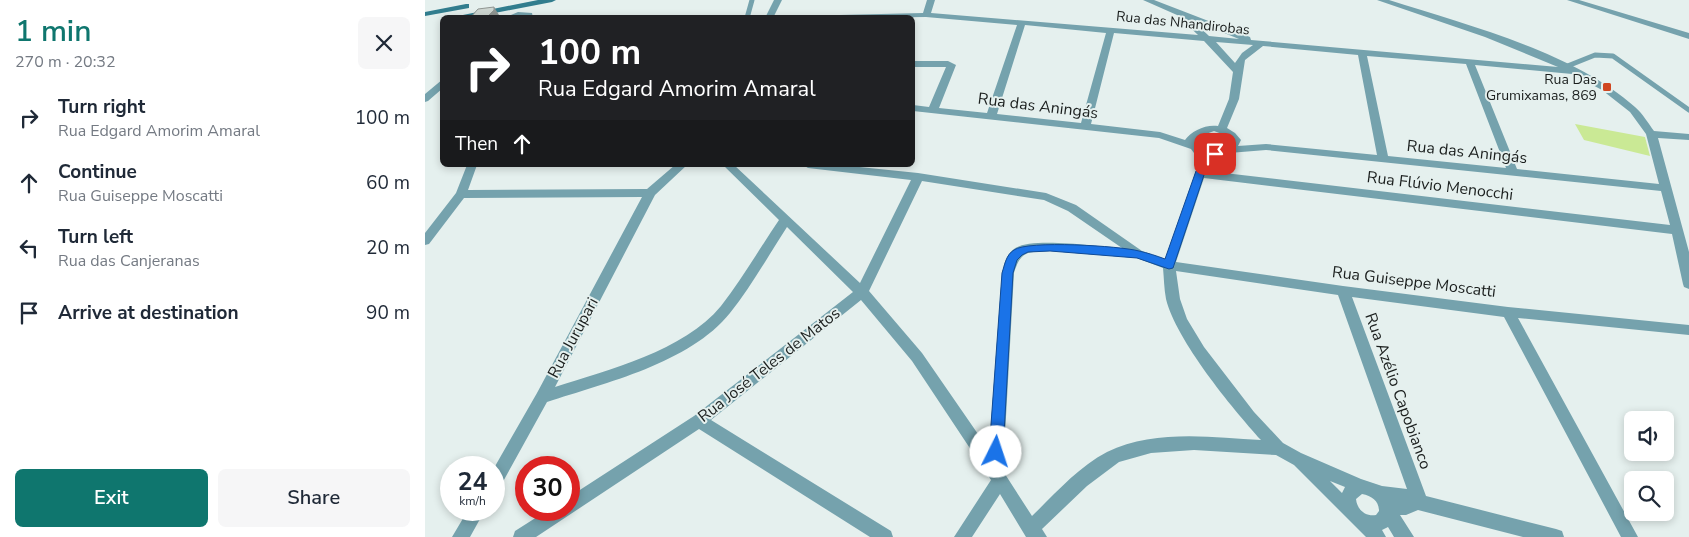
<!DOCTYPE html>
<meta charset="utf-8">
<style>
:root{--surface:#fff;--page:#f6f6f7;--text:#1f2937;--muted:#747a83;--accent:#0f766e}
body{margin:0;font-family:"Nunito Sans",sans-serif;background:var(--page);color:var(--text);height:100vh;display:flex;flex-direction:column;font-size:19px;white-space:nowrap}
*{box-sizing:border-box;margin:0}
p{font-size:16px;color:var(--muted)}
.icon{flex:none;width:28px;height:28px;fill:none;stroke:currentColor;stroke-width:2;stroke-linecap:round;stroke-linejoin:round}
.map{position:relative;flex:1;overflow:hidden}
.drawer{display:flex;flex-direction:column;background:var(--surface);width:425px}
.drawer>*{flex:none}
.guide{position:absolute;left:15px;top:15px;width:475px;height:152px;border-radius:8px;box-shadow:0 2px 8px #0003;background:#202124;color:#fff;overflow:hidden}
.fabs{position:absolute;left:1199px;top:411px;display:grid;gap:10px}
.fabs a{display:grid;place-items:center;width:50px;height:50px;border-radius:8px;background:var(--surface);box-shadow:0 2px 8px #0003;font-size:25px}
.speed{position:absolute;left:15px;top:456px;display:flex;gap:10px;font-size:25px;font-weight:700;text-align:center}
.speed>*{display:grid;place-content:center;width:65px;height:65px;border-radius:50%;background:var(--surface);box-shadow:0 2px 8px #0003;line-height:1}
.speed small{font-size:12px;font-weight:400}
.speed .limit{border:8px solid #d22;background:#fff;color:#111}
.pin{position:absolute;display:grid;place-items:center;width:42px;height:42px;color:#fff;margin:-21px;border-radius:10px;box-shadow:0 2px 8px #0006}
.me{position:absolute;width:55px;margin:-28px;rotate:4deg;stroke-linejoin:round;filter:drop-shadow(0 0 4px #0008)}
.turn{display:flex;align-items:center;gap:18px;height:105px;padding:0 15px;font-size:22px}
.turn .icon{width:65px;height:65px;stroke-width:2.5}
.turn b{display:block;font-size:35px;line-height:42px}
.then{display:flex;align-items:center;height:48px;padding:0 15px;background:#0003;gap:10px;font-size:19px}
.round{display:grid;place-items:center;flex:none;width:52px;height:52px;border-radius:8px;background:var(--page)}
.head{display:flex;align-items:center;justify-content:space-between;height:85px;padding:0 15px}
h1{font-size:30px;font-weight:600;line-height:38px;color:var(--accent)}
.button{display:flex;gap:10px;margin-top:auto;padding:10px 15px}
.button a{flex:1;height:58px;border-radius:8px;background:var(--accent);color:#fff;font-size:20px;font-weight:600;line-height:58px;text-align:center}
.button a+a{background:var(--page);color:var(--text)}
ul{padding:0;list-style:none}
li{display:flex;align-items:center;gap:15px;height:65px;padding:0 15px}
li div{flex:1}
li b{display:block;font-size:19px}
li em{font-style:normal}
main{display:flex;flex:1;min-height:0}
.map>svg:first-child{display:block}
.green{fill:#cae995}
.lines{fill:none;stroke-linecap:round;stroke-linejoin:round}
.service{stroke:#75a2ad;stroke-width:5}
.minor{fill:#75a2ad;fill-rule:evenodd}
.secondary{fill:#317d8e;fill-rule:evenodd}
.shaded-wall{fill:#909692}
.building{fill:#ced6d1;stroke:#909692}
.route{fill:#1a73e8;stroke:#114b97}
.poi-dot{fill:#d04620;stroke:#e5f0ee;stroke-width:2}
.labels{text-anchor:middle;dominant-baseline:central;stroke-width:4;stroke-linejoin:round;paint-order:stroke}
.far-street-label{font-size:14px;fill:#1b1f1e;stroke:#e5f0ee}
.far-poi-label{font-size:14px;fill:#1b1f1e;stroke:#e5f0ee;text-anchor:end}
.street-label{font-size:16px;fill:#1b1f1e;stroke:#e5f0ee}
</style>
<main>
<section class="drawer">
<div class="head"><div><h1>1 min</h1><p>270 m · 20:32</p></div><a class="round"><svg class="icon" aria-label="close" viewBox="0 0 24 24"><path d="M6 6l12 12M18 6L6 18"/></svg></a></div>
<ul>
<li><svg class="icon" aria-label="right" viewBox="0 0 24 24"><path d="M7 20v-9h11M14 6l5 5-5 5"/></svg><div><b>Turn right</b><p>Rua Edgard Amorim Amaral</p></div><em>100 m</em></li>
<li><svg class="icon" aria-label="ahead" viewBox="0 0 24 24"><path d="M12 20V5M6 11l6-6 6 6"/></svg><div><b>Continue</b><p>Rua Guiseppe Moscatti</p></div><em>60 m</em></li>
<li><svg class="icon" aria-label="left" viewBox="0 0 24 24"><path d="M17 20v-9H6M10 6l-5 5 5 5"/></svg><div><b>Turn left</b><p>Rua das Canjeranas</p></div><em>20 m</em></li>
<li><svg class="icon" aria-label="arrive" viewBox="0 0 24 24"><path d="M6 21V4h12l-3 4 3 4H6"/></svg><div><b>Arrive at destination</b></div><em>90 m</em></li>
</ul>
<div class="button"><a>Exit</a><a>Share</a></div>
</section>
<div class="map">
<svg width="1264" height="537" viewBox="0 0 1264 537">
<rect width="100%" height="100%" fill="#e5f0ee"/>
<path class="green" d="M1150,124L1220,137L1225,156L1159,140Z"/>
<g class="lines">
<path class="service" d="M322,18L327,0
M1140,67L1170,55L1188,56L1264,110"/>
<path class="minor" d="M349,0H357L348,18H340Z
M502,0H510L506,13L773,35L752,15L718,0H729L825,37L826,40L1133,67L1060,37L952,0H964C1042,25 1149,52 1210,107C1218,114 1223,123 1229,131L1264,134V140L1233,138L1264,252V289L1259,287L1258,284L1247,234L779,178L751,262L918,286L1083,307L1264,325V335L1093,318L1213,537H1196L1079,317L927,297L1001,496L1131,529L1137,531L1139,537H1098L993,510L981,515H975L989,537H969L963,527L957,530L961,537H941L869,465L851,455L769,450L726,453L694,462L662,486L617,529L622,537H601L575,494L547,537H529L566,480L487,361L436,300L286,420L466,531L468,537H445L274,429L111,537H88L90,531L123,510H144V497L269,416L428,292L362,227C343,256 326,287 305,313C265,363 180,383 122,402L75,487L69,490V468L112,393L217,197L39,198L4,244L0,245V233L31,193L42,165H52L43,190L222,189L250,165H262L230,195L130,387C183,370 259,351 296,306C317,279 335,248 354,220L298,165H309L435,283L486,180L383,168L378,165H415L493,173L621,193L651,205L717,251L740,259L771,171L783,156L769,153L766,149L734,138L488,111V105L504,107L521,67H488V61H523L531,65L514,108L562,113L592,25L501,17L410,18L414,15L498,13ZM767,20L814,39L784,36ZM600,25L681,33L656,123L572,114ZM689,33L779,41L808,72L804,99L793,126C781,124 766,131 760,140L735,132L666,124ZM791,42L828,45L817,53L810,63ZM838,46L933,55L952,155L841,144L813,146L816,140L810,133L802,128L814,99L820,60ZM942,56L1041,64L1081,168L963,156ZM1050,65L1147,74L1177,90L1205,112L1221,134L1234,184L1092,169ZM789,131L797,134L806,140C798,151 788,151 777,149L770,140L773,137ZM841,150L1236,191L1245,225L782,171L794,156L804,153ZM497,181L619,200L643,211L697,248C674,247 605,236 589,249C581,255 579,264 577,273L564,450L497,353L444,291ZM625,251L712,258L738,268C739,278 739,289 741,299C751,340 807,408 836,440C786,437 729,429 682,452C653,467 630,494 607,516L578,471L589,273C596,250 603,252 625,251ZM751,271L913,295L982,489L957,486L936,479L876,453L858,443L829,412L779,347L762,319L755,299ZM905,481L920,487L917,493ZM937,494C947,496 954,501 954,511L951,515C941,517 932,510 931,499Z
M1142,0H1154L1264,33V39Z
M93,12L107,13L108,18H79Z
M18,79V88L3,101L0,102V94Z
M43,510H60L45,537H27Z"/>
<path class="secondary" d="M113,0H131L127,2L44,18H23Z
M41,4H44V8L0,16V12Z"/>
</g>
<path class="shaded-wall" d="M69,7L74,15V18H61Z"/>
<path class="building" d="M69,7V10L61,18H45L53,9Z"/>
<path class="route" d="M790,151L795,154L780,172L748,268L744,269L712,258L625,251L603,252L597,255L592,260L588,273L578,452L576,456L571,458L566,456L564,452L577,273C580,264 581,255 589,250C602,240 696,246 714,251C723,253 732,256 740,259L771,171L787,152Z"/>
<rect class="poi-dot" x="1177" y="82" width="10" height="10" rx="2.5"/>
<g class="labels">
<g class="far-street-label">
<text transform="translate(758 23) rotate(6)">Rua das Nhandirobas</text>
</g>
<g class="far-poi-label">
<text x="1172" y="79">Rua Das<tspan x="1172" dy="16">Grumixamas, 869</tspan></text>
</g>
<g class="street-label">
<text transform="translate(613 106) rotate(7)">Rua das Aningás</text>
<text transform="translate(1042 152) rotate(6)">Rua das Aningás</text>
<text transform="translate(1015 186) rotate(7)">Rua Flúvio Menocchi</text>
<text transform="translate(989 282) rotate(7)">Rua Guiseppe Moscatti</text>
<text transform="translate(148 338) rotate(-62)">Rua Jurupari</text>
<text transform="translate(344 365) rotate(-38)">Rua José Teles de Matos</text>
<text transform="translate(973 391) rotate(70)">Rua Azélio Capobianco</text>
</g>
</g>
</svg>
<div class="fabs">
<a><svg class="icon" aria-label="sound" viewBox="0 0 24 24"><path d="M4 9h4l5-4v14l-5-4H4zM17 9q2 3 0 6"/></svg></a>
<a><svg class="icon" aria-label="search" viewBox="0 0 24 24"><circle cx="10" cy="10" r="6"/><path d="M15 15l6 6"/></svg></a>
</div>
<div class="speed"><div>24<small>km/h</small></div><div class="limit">30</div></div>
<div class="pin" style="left:790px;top:154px;background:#d93025"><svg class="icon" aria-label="arrive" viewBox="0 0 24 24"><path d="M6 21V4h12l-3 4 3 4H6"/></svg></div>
<svg class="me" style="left:571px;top:452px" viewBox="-20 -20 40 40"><circle r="19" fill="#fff"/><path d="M0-13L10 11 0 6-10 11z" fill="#1a73e8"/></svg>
<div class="guide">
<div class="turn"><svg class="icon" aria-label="right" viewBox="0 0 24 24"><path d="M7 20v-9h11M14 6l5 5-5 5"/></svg><div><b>100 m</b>Rua Edgard Amorim Amaral</div></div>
<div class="then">Then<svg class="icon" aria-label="ahead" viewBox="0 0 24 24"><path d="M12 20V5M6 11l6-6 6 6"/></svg></div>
</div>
</div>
</main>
